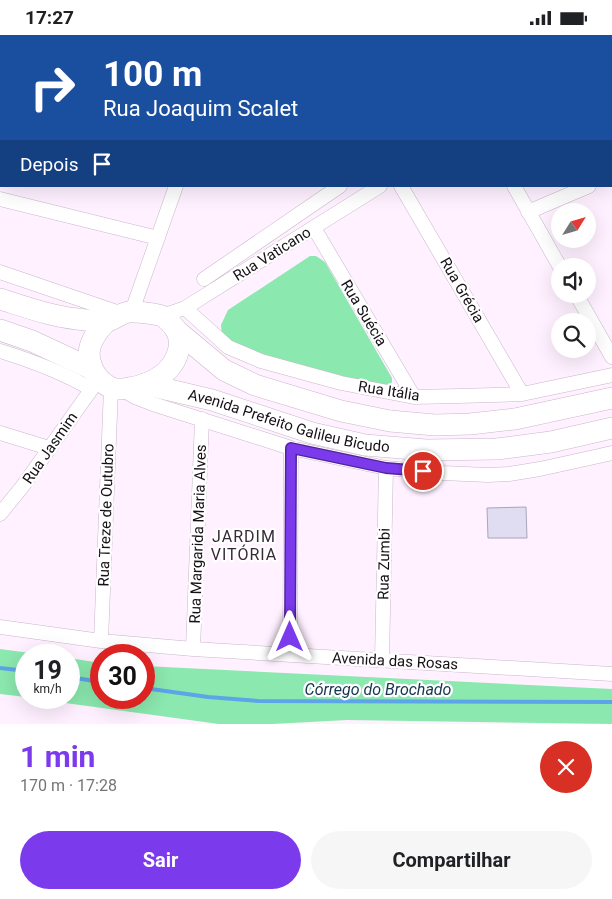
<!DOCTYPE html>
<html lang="pt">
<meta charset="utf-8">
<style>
:root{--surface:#fff;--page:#f6f6f6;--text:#202124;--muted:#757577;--accent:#7c3aed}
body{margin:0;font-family:Roboto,sans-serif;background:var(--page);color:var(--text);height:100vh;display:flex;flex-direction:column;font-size:19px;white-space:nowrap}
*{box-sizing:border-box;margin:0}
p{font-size:16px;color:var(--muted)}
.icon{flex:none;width:28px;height:28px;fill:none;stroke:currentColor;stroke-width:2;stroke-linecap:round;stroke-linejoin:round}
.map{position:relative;height:689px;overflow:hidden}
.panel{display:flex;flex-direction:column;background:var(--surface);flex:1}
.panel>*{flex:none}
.banner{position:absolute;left:0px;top:0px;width:612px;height:152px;box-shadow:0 5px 20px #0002;background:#1a4fa0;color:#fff;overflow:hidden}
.needle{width:32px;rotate:53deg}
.tools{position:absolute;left:551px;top:168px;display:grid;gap:10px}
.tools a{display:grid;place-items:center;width:45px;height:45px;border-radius:50%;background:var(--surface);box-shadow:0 5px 20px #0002;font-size:25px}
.speed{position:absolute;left:15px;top:609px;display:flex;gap:10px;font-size:25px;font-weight:700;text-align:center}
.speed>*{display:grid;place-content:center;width:65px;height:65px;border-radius:50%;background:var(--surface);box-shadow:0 5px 20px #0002;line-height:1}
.speed small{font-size:12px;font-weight:400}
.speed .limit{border:8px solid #d22;background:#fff;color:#111}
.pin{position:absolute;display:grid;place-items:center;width:42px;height:42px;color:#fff;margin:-21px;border:2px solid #fff;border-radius:50%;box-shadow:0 1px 5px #0007}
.me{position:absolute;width:55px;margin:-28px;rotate:0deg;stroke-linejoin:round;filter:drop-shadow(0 0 4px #0008)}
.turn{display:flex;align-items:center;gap:18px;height:105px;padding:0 20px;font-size:22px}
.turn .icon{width:65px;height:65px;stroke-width:2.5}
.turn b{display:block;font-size:35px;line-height:42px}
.then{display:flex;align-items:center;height:48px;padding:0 20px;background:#0003;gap:10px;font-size:19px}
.round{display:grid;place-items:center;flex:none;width:52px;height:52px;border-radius:26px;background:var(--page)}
.head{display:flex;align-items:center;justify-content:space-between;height:85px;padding:0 20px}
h1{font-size:30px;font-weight:700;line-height:38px;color:var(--accent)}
.primary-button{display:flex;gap:10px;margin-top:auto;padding:10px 20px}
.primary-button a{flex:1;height:58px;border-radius:30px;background:var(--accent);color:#fff;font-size:20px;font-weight:700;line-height:58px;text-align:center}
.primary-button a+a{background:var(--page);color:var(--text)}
.status{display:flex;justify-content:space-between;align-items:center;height:35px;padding:0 25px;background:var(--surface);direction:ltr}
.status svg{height:14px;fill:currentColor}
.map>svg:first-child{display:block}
.green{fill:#8be8ae}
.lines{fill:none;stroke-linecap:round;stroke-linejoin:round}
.stream{stroke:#5ca5e9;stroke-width:4}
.building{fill:#e0dcf2;stroke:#a8a5b9}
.street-casing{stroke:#c8b8c9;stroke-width:15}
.primary-casing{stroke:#c8b8c9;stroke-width:22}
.street{stroke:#fff;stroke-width:14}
.primary{stroke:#fff;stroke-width:21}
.route-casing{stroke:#51269a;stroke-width:12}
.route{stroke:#7c3aed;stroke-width:9}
.labels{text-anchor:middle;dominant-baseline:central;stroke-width:4.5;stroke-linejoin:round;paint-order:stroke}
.street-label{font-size:15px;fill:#171117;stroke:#fff}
.neighbourhood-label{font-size:16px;letter-spacing:1px;fill:#372a38;stroke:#fff}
.water-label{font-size:16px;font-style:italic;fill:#153450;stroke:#fff}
</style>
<div class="status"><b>17:27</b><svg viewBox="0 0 49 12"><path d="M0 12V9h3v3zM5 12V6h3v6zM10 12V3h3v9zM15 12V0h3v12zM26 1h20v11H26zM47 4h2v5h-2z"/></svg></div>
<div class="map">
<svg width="612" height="689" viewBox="0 0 612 689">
<rect width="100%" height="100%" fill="#fff1ff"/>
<path class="green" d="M310,221H316L325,227L392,343V347L388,352L290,329L234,310L222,301L221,290L228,275Z
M0,614L45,620H26V662L0,659Z
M69,623L101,628V662H144V631L612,654V689L347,685L272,689H219L29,663L69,662Z"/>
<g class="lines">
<path class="stream" d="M0,633L26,636
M69,642L101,647
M144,653L208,662L258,666L612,667"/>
</g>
<path class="building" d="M526,472L527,503H488L487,473Z"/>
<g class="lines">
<defs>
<path id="street" d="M568,0L573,1
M218,1L219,0
M0,5H1
M611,8H612
M611,142L612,141
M401,151L522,359
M514,151L560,232
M0,164L158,203
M528,177L589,151
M314,193L414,362
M0,237L123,279
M204,244L340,151
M576,259L612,322
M185,273L228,312L261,326L341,348L414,362L459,361L522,359L612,340
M132,276L176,151
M162,281L185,273L380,151
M0,316C32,326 62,337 91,354
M121,354L135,362L153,369L291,413L386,433L442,438L488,440L509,439L540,434L612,418
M0,398L49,413
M0,479L22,452L98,345
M0,592L101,606L193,614L612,639
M101,606L111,353
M193,614L202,384
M290,620L291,413
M382,625L386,433"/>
<g id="primary">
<path d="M0,264C26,272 50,281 77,284C85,285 101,287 108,286C115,284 121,278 129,277C132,276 159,279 162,281C166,283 174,291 176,295C179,300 180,308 179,313C175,337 151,350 129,353C123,354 115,355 110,352C99,347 93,338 90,326C86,311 97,296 107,286"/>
<path d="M0,295L32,306L92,334"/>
<path d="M176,295L224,335L255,350L341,376L390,386L435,390L470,389L515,384L612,363"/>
<path id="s1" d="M144,349L212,365L312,398L365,410L426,415L497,414L551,407L612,393"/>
</g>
</defs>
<use href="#street" class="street-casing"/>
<use href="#primary" class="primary-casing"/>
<use href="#street" class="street"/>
<use href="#primary" class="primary"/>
</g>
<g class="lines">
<defs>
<path id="route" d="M290,602L291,413L386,433L423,436"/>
</defs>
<use href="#route" class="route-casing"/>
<use href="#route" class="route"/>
</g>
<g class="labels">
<g class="street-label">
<text transform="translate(272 219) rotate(-32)">Rua Vaticano</text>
<text transform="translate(462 255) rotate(60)">Rua Grécia</text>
<text transform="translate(364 278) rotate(59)">Rua Suécia</text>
<text transform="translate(389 356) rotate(9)">Rua Itália</text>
<text stroke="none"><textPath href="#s1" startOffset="150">Avenida Prefeito Galileu Bicudo</textPath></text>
<text transform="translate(50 413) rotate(-55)">Rua Jasmim</text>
<text transform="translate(106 480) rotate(-88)">Rua Treze de Outubro</text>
<text transform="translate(198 499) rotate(-88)">Rua Margarida Maria Alves</text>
<text transform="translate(384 529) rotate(-89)">Rua Zumbi</text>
<text transform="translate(395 626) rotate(3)">Avenida das Rosas</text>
</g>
<g class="neighbourhood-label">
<text x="244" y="501">JARDIM<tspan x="244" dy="18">VITÓRIA</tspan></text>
</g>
<g class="water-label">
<text x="378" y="654">Córrego do Brochado</text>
</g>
</g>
</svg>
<div class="tools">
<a><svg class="needle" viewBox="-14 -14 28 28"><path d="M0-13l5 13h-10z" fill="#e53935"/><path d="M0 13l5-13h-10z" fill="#757577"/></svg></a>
<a><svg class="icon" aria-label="sound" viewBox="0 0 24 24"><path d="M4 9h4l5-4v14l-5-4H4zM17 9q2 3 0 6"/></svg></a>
<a><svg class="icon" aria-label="search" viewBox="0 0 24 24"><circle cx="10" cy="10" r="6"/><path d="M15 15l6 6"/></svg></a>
</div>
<div class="speed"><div>19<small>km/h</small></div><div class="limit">30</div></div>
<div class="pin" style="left:423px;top:436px;background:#d93025"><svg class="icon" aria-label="arrive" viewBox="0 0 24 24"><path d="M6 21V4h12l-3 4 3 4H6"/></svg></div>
<svg class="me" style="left:290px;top:602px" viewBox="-20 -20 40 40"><path d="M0-17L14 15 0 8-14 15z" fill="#7c3aed" stroke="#fff" stroke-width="4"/></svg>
<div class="banner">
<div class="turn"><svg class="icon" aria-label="right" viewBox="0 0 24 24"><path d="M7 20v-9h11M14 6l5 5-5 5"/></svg><div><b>100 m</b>Rua Joaquim Scalet</div></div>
<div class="then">Depois<svg class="icon" aria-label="arrive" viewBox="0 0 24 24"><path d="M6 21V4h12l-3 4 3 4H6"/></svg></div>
</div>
</div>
<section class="panel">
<div class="head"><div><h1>1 min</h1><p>170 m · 17:28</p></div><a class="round" style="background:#d93025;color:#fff"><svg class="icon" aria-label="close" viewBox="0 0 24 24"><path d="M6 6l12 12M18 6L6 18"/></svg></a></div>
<div class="primary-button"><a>Sair</a><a>Compartilhar</a></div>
</section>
